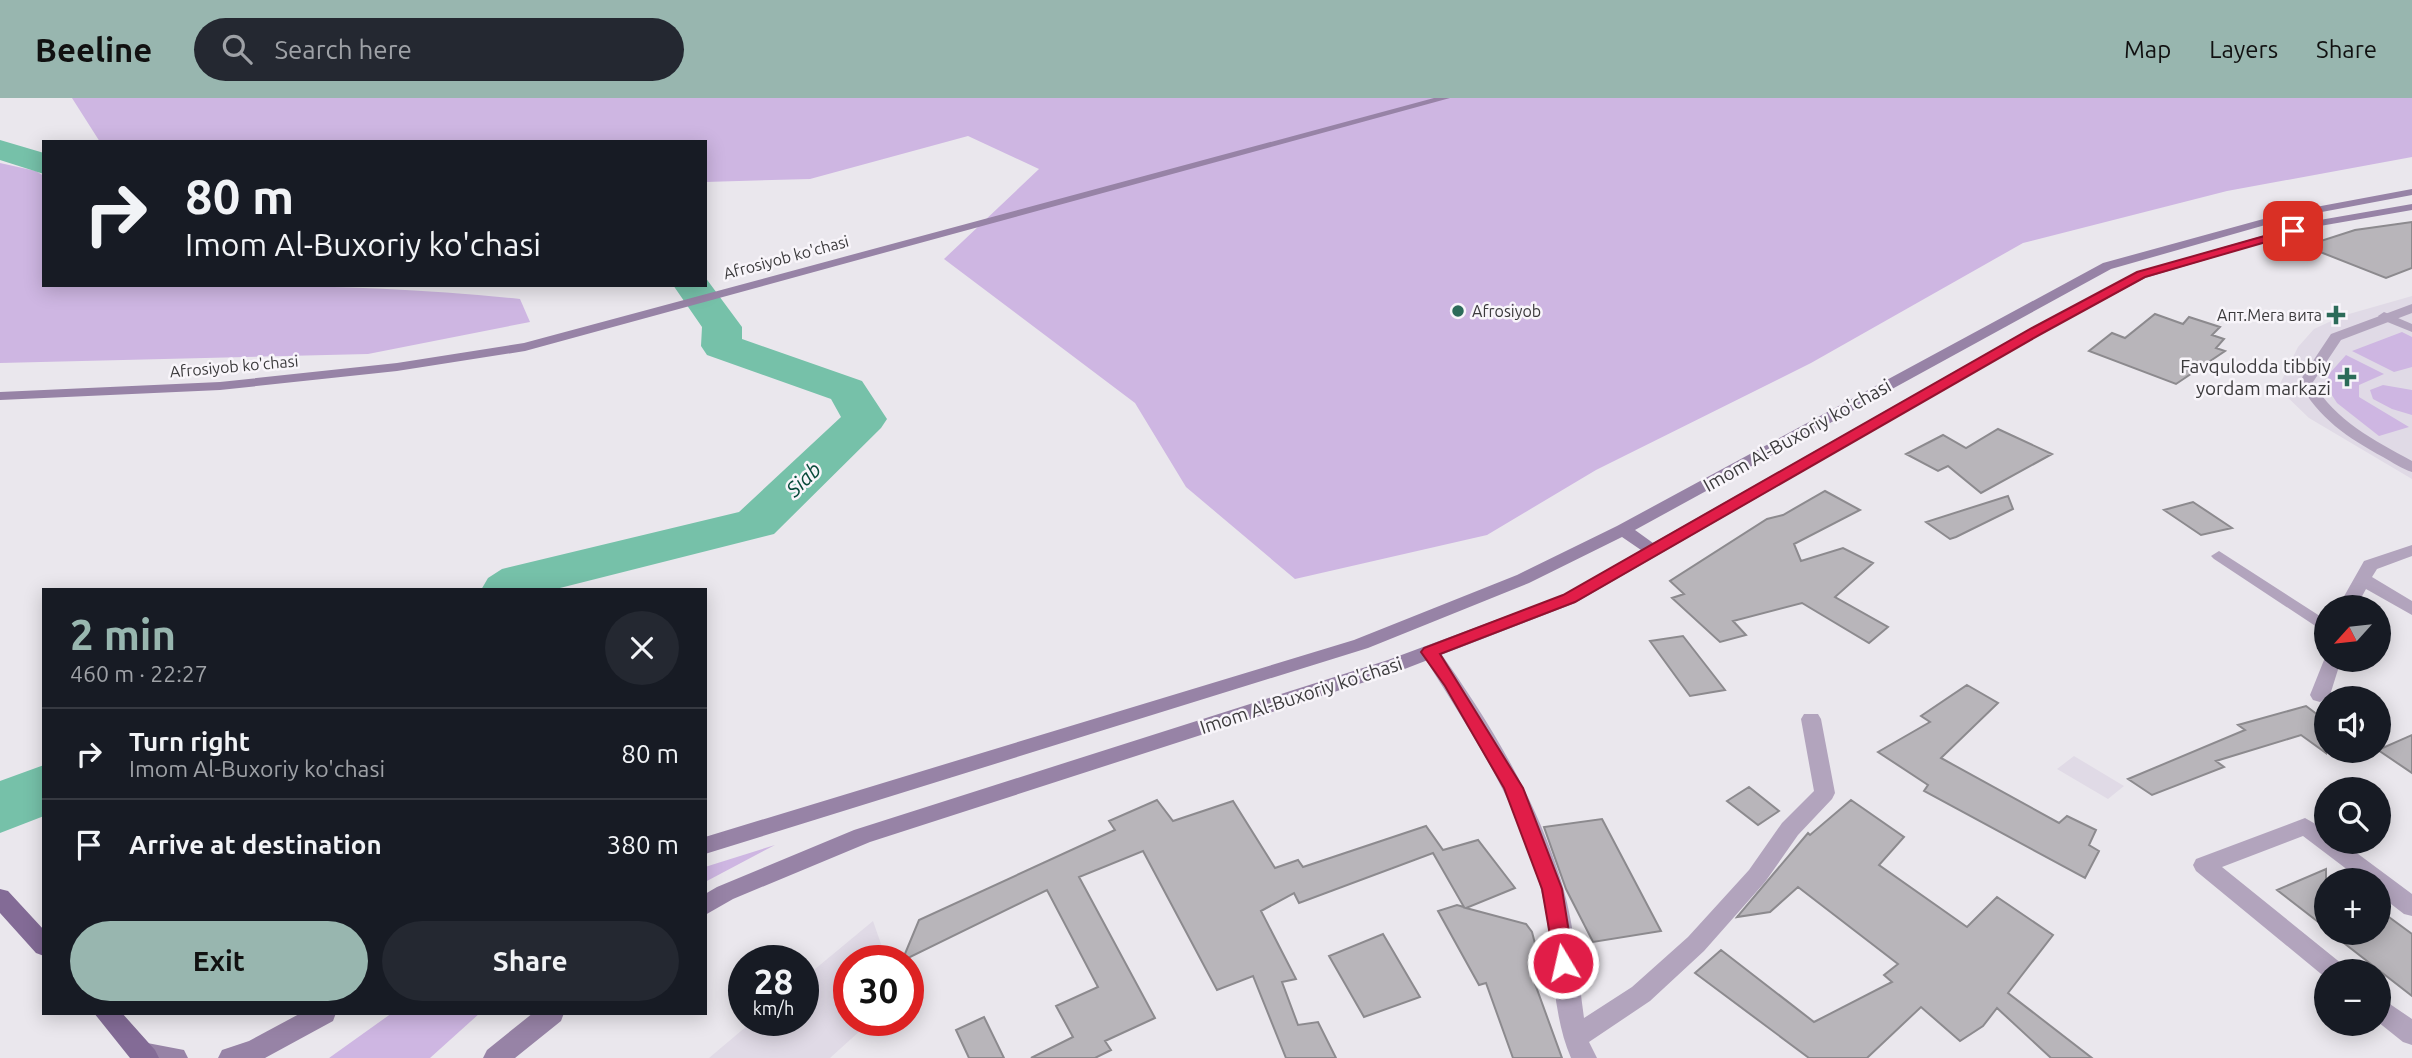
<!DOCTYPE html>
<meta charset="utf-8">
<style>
:root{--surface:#171b24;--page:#242831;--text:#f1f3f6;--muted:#9ea1a6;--line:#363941;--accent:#98b6af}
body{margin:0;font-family:Ubuntu,sans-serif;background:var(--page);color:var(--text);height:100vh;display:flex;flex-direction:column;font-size:26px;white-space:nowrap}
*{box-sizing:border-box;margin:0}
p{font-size:23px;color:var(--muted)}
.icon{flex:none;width:38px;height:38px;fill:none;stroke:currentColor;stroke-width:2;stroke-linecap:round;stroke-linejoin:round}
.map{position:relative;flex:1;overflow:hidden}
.details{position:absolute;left:42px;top:490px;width:665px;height:427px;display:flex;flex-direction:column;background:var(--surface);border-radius:0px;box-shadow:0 4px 18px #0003}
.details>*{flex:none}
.banner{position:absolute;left:42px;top:42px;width:665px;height:147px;border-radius:0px;box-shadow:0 4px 18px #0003;background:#171b24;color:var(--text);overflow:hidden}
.needle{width:46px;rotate:243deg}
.tools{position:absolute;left:2314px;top:497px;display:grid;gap:14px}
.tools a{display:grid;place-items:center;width:77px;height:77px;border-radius:50%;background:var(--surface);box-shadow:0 4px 18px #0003;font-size:35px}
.speed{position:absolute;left:728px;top:847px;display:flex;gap:14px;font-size:35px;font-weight:700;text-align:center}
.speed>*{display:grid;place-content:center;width:91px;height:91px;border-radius:50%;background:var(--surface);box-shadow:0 4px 18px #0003;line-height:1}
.speed small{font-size:18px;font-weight:400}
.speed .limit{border:10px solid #d22;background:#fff;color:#111}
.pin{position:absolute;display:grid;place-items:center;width:60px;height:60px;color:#fff;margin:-30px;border-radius:14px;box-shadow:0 4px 10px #0006}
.me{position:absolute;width:77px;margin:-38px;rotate:351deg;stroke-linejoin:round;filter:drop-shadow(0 0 5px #0008)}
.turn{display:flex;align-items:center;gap:24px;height:147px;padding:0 28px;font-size:32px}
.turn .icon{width:91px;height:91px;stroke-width:2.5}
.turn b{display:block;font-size:49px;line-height:60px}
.round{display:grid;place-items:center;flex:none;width:74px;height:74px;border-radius:37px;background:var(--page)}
.overview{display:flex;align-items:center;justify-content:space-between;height:119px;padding:0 28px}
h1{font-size:42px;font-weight:700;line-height:52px;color:var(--accent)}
.button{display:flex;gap:14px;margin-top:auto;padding:14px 28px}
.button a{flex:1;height:80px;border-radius:42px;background:var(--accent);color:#111;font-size:28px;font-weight:700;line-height:80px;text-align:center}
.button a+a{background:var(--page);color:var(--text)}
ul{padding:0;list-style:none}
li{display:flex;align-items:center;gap:21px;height:91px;padding:0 28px;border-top:2px solid var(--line)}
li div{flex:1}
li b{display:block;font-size:26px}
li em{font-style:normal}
header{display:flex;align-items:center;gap:42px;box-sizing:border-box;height:98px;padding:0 35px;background:var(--accent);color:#111}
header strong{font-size:33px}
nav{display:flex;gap:38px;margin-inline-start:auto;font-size:24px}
.search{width:490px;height:63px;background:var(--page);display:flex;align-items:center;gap:18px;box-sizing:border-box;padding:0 24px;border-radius:38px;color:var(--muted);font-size:26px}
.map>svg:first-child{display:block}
.built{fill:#e0dae6}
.green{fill:#ceb6e2}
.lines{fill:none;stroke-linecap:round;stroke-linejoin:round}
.river{fill:#76c1a9;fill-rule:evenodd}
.building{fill:#b8b5ba;stroke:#8c8a8e;stroke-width:2}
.lane{fill:#b2a4bd;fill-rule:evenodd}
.street{fill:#b2a4bd;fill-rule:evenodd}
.secondary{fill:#9783a6;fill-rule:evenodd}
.primary{fill:#836b96;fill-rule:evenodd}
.route{fill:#e11d48;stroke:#92132f;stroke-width:2}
.poi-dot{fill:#2c6b59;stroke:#f8f5fa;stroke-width:2.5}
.labels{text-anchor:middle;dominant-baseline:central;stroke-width:5;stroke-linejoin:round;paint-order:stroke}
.far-street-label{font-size:16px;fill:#3c3b3d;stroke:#f8f5fa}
.far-poi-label{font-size:16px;fill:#3c3b3d;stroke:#f8f5fa;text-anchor:start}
.poi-label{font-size:19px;fill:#3c3b3d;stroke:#f8f5fa;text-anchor:end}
.street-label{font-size:19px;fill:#3c3b3d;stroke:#f8f5fa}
.water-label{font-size:21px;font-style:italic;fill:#084a3a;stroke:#f8f5fa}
</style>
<header>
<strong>Beeline</strong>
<div class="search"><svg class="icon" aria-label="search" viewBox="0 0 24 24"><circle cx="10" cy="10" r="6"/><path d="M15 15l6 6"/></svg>Search here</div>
<nav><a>Map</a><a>Layers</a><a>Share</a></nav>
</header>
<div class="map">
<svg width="2412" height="960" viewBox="0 0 2412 960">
<rect width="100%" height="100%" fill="#eae7ed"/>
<path class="built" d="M2412,198V381L2309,320L2278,290L2298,249L2314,231L2342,218Z
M2074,658L2124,688L2108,701L2057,671Z
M873,823L887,863H849V922H872L830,960H709L754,922H803V881Z"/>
<path class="green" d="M72,0H2412V59L2227,93L2023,145L1811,265L1596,372L1487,437L1295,481L1186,389L1135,305L944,161L1039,71L968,38L810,81L705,84V44H100Z
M0,65L36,73L44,78V187C203,187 362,184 520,201L530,224L368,256L0,265Z
M2402,234L2412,239V269L2394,274L2352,253Z
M2346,257L2384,276L2359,287V299L2409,329L2379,338L2337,305L2326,288L2329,276Z
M2383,287L2412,292V317L2392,311L2373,301L2370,292Z
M775,747L705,784V769Z
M392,915H480L430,960H329Z"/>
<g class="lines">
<path class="river" d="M0,42L44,55V76L0,62Z
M705,179L742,229V241L862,283L887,321L881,330L774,436L552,492H481L488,480L502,471L739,414L841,319L831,301L707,257L701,248L702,229L673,187H705Z
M44,667V718L0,735V683Z"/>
</g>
<path class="building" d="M2412,124V170L2386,180L2305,148L2355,132Z
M2155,216L2183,226L2189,219L2220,229L2212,237L2224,241L2216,250L2225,253L2176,286L2089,253L2112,235L2125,240Z
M1998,331L2052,356L1981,395L1948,368L1938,373L1906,356L1943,337L1966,350Z
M1825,393L1860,412L1794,446L1801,463L1843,450L1873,465L1835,499L1888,529L1869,545L1802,505L1733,523L1746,537L1720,544L1672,500L1684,496L1670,483L1767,421L1783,417Z
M2008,398L2013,411L1956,439L1950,441L1926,424Z
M2193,404L2232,430L2201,437L2164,412Z
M1683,538L1725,592L1690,598L1650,543Z
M1967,587L1998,605L1941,660L2059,725L2067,718L2096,732L2089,747L2099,753L2085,780L1924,693L1928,687L1878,654L1930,624L1921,618Z
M2306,608L2326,623V655L2301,637L2216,663L2224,669L2152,697L2128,681L2245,632L2238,627Z
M2412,637V675L2378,652Z
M1749,689L1779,713L1758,727L1727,703Z
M1157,702L1173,723L1233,703L1275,770L1298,762L1303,769L1426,728L1443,752L1478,742L1515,790L1466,810L1526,826L1532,834L1541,869L1530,872L1562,960H1513L1486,885L1479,887L1438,813L1457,807L1464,809L1433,755L1299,805L1294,795L1261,813L1296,881L1282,884L1298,927L1318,924L1336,960H1286L1253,878L1217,892L1143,753L1079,779L1155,920L1105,943L1111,952L1095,960H1031L1073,939L1056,908L1098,889L1047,792L902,863L919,822L1115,732L1109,723Z
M1851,702L1904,739L1879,767L1967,829L1997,799L2053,837L2008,895L2092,960H2051L1997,910L1983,928L1960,943L1921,909L1867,960H1809L1695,875L1721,852L1814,924L1892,884L1884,877L1898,866L1798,789L1770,814L1737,819L1808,735L1810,737Z
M1602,721L1661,833L1593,844L1566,791L1544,729Z
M2326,771V830L2277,792Z
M2378,811L2412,836V898L2331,835H2378Z
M1383,836L1420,899L1364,919L1329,858Z
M984,919L1004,960H969L956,932Z"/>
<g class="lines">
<path class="lane" d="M2384,214L2412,226V234L2380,221L2378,218Z
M2219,453L2326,522V535L2214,461L2211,458Z"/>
<path class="street" d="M2412,206V215L2341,242L2313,284C2335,323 2374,342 2412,363V374C2402,371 2392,364 2383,359C2348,340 2318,320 2299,284L2331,236Z
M2412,447V458L2377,471L2372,479L2412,503V517L2366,491L2356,509H2338L2364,463Z
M1430,548L1437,550C1489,623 1537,701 1563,789C1575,831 1578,876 1584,920L1632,889L1688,839L1749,772L1782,725L1814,693L1801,621L1804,616H1818L1821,621L1835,695L1832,701L1798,737L1765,784L1704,853L1650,903L1589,944L1597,960H1571C1549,909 1555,847 1541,792C1519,703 1468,630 1421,554Z
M2326,557V562H2341L2330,597L2320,604L2313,602L2310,597Z
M2305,720L2326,732V744H2342L2412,796V818L2404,816L2378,796V782H2361L2303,738L2222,769L2342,866L2346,873H2326V880L2196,773L2193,767L2196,761Z
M2378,898L2412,921V947L2403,944L2378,924Z"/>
<path class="secondary" d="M1434,0H1450L525,253L397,273L220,292L0,302V294L220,284L397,265L524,245Z
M2412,91V97L2290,120L2111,171L1635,432L1653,445L2031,230L2137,174L2314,123L2412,106V112L2320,128L2145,180L2041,236L1575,505L1402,572L870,744L733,801L705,817V796L717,789L854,732L1388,562L1563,497L1641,452L1622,439L1529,485L1368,550L705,756V739L1354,542L1517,477L1617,428L2103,165L2289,114Z
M301,915H336L333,923L265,960H218L222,952L249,943Z
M533,915H564L561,923L515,960H483L487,952Z
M142,944L184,952L188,960H132L129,955L133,947Z"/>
<path class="primary" d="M0,791L8,793L44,832V858L36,855L0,815Z
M94,915H122L155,952L159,960H130Z"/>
</g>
<path class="route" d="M2293,130L2299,133L2297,135L2145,179L2041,236L1575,504L1440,556L1523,690L1562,791L1574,865L1571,872L1563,875L1556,872L1542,791L1504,690L1445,588L1421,554L1424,550L1563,497L2032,230L2137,174Z"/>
<g class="poi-dot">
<circle cx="1458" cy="213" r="7"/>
<path d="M2332.5 206.5h7v7h7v7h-7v7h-7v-7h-7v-7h7z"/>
<path d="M2343.5 268.5h7v7h7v7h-7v7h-7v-7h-7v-7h7z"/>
</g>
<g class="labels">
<g class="far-street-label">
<text transform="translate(786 159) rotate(-15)">Afrosiyob ko'chasi</text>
<text transform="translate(234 268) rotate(-5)">Afrosiyob ko'chasi</text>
</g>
<g class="far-poi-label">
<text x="1472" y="213">Afrosiyob</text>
<text x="2322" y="217" text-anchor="end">Апт.Мега вита</text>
</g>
<g class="poi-label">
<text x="2331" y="268">Favqulodda tibbiy<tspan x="2331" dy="22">yordam markazi</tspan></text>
</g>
<g class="street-label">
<text transform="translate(1797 337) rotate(-29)">Imom Al-Buxoriy ko'chasi</text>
<text transform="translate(1301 597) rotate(-18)">Imom Al-Buxoriy ko'chasi</text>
</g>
<g class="water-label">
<text transform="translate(803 381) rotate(-44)">Siab</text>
</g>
</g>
</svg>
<div class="tools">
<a><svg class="needle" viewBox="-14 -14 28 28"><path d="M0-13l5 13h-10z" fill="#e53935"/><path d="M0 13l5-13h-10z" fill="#9ea1a6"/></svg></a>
<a><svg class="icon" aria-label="sound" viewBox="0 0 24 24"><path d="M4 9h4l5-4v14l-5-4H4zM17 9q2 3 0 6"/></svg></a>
<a><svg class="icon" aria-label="search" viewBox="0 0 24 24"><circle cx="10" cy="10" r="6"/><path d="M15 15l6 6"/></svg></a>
<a>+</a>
<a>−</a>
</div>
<div class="speed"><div>28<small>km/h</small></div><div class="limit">30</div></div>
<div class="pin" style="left:2293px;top:133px;background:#d93025"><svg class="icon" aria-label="arrive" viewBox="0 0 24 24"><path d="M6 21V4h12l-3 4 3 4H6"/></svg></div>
<svg class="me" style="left:1563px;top:865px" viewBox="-20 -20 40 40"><circle r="17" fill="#e11d48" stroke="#fff" stroke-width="3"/><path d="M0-11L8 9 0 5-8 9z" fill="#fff"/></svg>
<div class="banner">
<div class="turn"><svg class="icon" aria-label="right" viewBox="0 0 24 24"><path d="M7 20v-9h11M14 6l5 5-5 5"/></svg><div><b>80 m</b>Imom Al-Buxoriy ko'chasi</div></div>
</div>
<section class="details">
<div class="overview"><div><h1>2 min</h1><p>460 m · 22:27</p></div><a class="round"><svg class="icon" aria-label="close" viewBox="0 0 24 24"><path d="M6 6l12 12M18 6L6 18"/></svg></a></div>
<ul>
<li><svg class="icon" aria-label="right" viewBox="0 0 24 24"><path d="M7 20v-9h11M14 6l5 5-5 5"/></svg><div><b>Turn right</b><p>Imom Al-Buxoriy ko'chasi</p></div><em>80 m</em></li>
<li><svg class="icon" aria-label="arrive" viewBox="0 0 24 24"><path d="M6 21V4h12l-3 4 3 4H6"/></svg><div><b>Arrive at destination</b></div><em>380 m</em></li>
</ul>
<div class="button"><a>Exit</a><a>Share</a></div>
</section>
</div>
